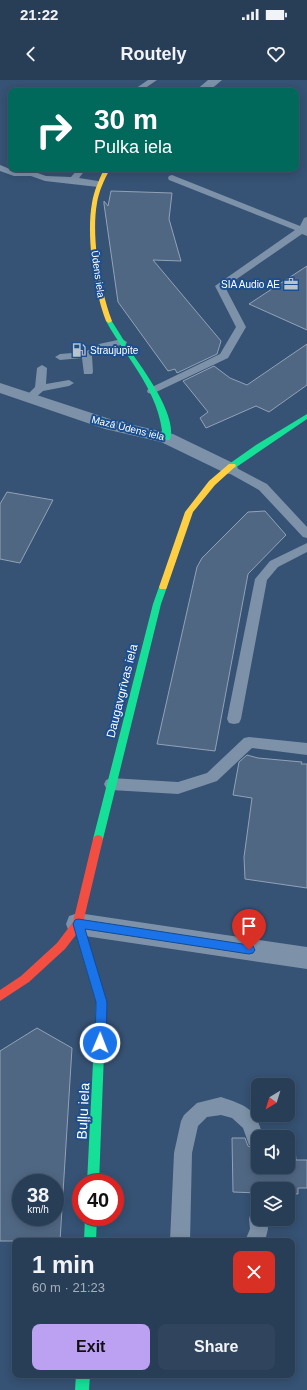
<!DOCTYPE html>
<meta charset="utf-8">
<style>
:root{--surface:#283e57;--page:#30455d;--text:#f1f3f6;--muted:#a5aeba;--line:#44576d;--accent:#bca0f2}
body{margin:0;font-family:Helvetica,sans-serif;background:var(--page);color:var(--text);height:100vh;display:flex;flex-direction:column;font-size:15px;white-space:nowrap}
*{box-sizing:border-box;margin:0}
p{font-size:13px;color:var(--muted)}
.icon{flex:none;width:22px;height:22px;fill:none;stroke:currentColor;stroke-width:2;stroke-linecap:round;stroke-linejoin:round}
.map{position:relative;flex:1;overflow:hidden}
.sheet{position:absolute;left:12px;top:1158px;width:283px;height:140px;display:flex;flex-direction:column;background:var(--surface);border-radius:8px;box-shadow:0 2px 10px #0003,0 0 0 1px var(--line)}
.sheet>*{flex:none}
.guide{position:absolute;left:8px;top:8px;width:291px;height:84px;border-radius:8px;box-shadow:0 2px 10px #0003,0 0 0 1px var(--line);background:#00695c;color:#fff;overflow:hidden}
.needle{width:26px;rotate:218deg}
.buttons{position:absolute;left:251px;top:998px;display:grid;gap:8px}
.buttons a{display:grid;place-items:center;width:44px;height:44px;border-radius:8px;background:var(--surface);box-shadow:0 2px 10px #0003,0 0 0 1px var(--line);font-size:20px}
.speed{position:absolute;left:12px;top:1094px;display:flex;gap:8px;font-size:20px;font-weight:700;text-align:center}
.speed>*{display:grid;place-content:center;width:52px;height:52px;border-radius:50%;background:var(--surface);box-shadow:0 2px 10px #0003,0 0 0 1px var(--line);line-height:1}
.speed small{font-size:10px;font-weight:400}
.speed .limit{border:6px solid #d22;background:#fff;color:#111}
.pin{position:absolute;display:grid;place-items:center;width:34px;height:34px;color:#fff;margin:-41px -17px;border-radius:50% 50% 50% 0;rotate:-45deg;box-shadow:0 0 4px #0007}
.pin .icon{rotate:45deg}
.me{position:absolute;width:44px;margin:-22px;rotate:1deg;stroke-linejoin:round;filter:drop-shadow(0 0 3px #0008)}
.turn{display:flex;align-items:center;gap:14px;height:84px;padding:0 20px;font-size:18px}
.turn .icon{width:52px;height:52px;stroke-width:2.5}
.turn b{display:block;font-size:28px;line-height:34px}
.round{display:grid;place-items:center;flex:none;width:42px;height:42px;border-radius:8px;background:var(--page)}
.head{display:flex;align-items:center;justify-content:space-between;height:68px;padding:0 20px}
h1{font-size:24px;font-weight:700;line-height:30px}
.action{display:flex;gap:8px;margin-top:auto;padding:8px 20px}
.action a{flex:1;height:46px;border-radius:8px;background:var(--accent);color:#111;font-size:16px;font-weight:700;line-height:46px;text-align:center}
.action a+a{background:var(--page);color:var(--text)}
.status{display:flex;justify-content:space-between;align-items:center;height:28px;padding:0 20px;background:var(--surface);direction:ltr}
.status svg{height:11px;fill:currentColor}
header{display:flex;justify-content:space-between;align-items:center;height:52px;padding:0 20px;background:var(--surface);font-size:18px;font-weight:700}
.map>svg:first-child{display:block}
.building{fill:#506783;stroke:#92a2b6;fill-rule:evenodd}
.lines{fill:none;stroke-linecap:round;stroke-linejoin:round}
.lane{fill:#7d92a8;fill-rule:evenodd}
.street{fill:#7d92a8;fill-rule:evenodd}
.fast{fill:#16e098;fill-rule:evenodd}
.slow{fill:#ffcf43;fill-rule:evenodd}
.jam{fill:#f24e42;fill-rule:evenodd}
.route{fill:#1a73e8;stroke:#114b97}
.labels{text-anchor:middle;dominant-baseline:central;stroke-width:4;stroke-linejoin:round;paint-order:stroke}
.far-street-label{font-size:10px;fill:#fff;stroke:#1b4f8f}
.far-poi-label{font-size:10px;fill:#fff;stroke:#1b4f8f;text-anchor:end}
.street-label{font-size:12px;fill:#fff;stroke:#1b4f8f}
.near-street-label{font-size:14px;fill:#fff;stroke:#1b4f8f}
</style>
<div class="status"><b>21:22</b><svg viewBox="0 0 49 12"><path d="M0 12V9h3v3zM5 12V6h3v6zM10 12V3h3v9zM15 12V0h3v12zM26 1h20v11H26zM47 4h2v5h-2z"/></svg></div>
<header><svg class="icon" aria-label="back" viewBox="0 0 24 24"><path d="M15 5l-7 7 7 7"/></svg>Routely<svg class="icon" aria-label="heart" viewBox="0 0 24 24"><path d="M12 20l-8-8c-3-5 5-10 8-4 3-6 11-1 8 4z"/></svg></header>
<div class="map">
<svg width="307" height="1310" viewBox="0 0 307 1310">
<rect width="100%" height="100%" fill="#365274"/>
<path class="building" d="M111,111L172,113L169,139L181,181L153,180L221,261L217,274L177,293L175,289L168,291L118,222L104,124V121L108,126Z
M307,186V250L249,224Z
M307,264V305L269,332L256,326L206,348L200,338L208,332L183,301L214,286L230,298L247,305Z
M7,412L53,420L20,483L0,479V424Z
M265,431L286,455L248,494L215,671L157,664L197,487L202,478L248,432Z
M247,675L258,678L302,682L301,684H307V808L245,799L244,777L252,718L233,715L239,682Z
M37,948L72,968L60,1161H0V971ZM21,1103H55V1137H21Z
M232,1058H245L248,1066L254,1069H258V1087H288V1060H294L296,1080H307V1108H298V1114L288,1113V1109H258V1113L233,1112Z"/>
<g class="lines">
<path class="lane" d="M148,0H157L141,11H132Z
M0,85L15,91H32L46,96L71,97L78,89H86L79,98L98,101L102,104L98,107L45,101L31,96H14L0,91Z
M172,95L300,146L304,138L307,137V156L302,154L225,207L246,247L228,278L152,314L148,313L147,311L148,309L220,274L236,247L215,206L295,150L169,100L168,98L169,96Z
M122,259L127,262L126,264L106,268L92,276L93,292L92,294H84L82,278L60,280L55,277L60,274L85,272L99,264Z
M42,285L47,288L46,304L69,300L74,303L69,306L43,311L33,320H25L24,318L35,307L37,288Z
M229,384L267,404L307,447V458L303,457L259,410L225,391L223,388L225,385Z
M307,463V472L278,487L267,500L241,639L239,643L234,644L229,643L227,639L255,499L270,481Z
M249,657L307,663V675L252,668L217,701L178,714L111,710L106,708L104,704L106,700L111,698L178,702L207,693L244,658Z
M221,1017C248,1026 256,1029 263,1057H258V1067L255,1068L249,1065L243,1048L232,1038L221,1035L207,1037L198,1046L192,1073L190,1161H170L174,1073L181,1041L184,1035L197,1023Z
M258,1130V1139H267L268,1149L265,1161H245L250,1149L249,1139L251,1132Z"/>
<path class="street" d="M208,0H222L209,11H195Z
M0,303L116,341L173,354L235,384L238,388L235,392L229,394L223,392L161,362L105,349L0,313Z
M78,833L307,867V889L78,855L69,852L66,844L69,836Z"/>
<path class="fast" d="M107,240H111C117,249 123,259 129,269C142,288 178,335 170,360H167L163,358C159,310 128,281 106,241Z
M307,334V339L235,388H229V384L256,365Z
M163,504L167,507L161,524L103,759L101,762L98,763L95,762L93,759L153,524L159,507Z
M78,840L82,841L83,844L106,922L99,1103H87L96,922L73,844L74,841Z
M85,1137H97L96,1161H84Z
M76,1295H90L89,1310H75Z"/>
<path class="slow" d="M104,89H110C104,100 99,111 97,123C91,156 100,210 112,241L109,243L106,241C94,210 86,156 92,123C94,111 99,100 104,89Z
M229,384H235L236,386L215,405L193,432L167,507L166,509H160L159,507L185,432L209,401Z"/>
<path class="jam" d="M98,755L101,756L103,759L82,847L65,869L29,902L0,921V910L21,896L57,863L73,842L93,759L95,756Z"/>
</g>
<path class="route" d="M78,839L249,865L253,866L255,870L253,873L249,874L85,849L107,922L106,963L104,967L100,968L96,967L95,963L96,922L73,844L75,840Z"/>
<defs>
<symbol id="office-bare" viewBox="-9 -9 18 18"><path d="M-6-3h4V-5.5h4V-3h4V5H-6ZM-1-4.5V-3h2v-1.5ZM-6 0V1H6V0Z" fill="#b9c2ce" stroke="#1b4f8f" stroke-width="2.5" paint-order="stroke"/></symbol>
<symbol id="fuel-bare" viewBox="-9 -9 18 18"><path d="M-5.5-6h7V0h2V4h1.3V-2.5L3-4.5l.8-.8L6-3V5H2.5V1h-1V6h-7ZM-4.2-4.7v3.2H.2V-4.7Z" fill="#b9c2ce" stroke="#1b4f8f" stroke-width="2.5" paint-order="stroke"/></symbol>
</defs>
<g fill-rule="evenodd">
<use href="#office-bare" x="281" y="194" width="20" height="20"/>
<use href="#fuel-bare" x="69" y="260" width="20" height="20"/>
</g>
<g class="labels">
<g class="far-street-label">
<text transform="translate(98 194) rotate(82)">Ūdens iela</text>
<text transform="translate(128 348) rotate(14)">Mazā Ūdens iela</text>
</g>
<g class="far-poi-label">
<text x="280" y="204">SIA Audio AE</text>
<text x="90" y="270" text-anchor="start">Straujupīte</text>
</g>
<g class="street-label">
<text transform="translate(122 611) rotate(-76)">Daugavgrīvas iela</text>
</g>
<g class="near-street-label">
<text transform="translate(83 1031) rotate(-87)">Buļļu iela</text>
</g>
</g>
</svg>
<div class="buttons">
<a><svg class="needle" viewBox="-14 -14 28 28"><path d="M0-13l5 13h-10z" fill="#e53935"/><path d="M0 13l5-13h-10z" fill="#a5aeba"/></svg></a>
<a><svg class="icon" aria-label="sound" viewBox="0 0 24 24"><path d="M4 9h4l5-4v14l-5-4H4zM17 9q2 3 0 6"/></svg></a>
<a><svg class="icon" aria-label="layers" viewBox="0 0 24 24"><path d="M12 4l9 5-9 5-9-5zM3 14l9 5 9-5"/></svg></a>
</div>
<div class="speed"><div>38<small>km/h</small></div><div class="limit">40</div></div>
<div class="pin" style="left:249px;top:870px;background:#d93025"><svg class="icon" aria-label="arrive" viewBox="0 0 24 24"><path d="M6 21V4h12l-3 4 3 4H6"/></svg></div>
<svg class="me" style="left:100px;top:963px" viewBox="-20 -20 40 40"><circle r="17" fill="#1a73e8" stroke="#fff" stroke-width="3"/><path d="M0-11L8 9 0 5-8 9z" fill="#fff"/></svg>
<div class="guide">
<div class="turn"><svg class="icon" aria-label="right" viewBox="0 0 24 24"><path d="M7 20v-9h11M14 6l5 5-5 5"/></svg><div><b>30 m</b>Pulka iela</div></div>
</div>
<section class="sheet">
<div class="head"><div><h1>1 min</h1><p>60 m · 21:23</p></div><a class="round" style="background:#d93025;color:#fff"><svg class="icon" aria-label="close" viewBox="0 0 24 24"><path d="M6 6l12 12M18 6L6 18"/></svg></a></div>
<div class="action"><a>Exit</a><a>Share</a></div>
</section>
</div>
